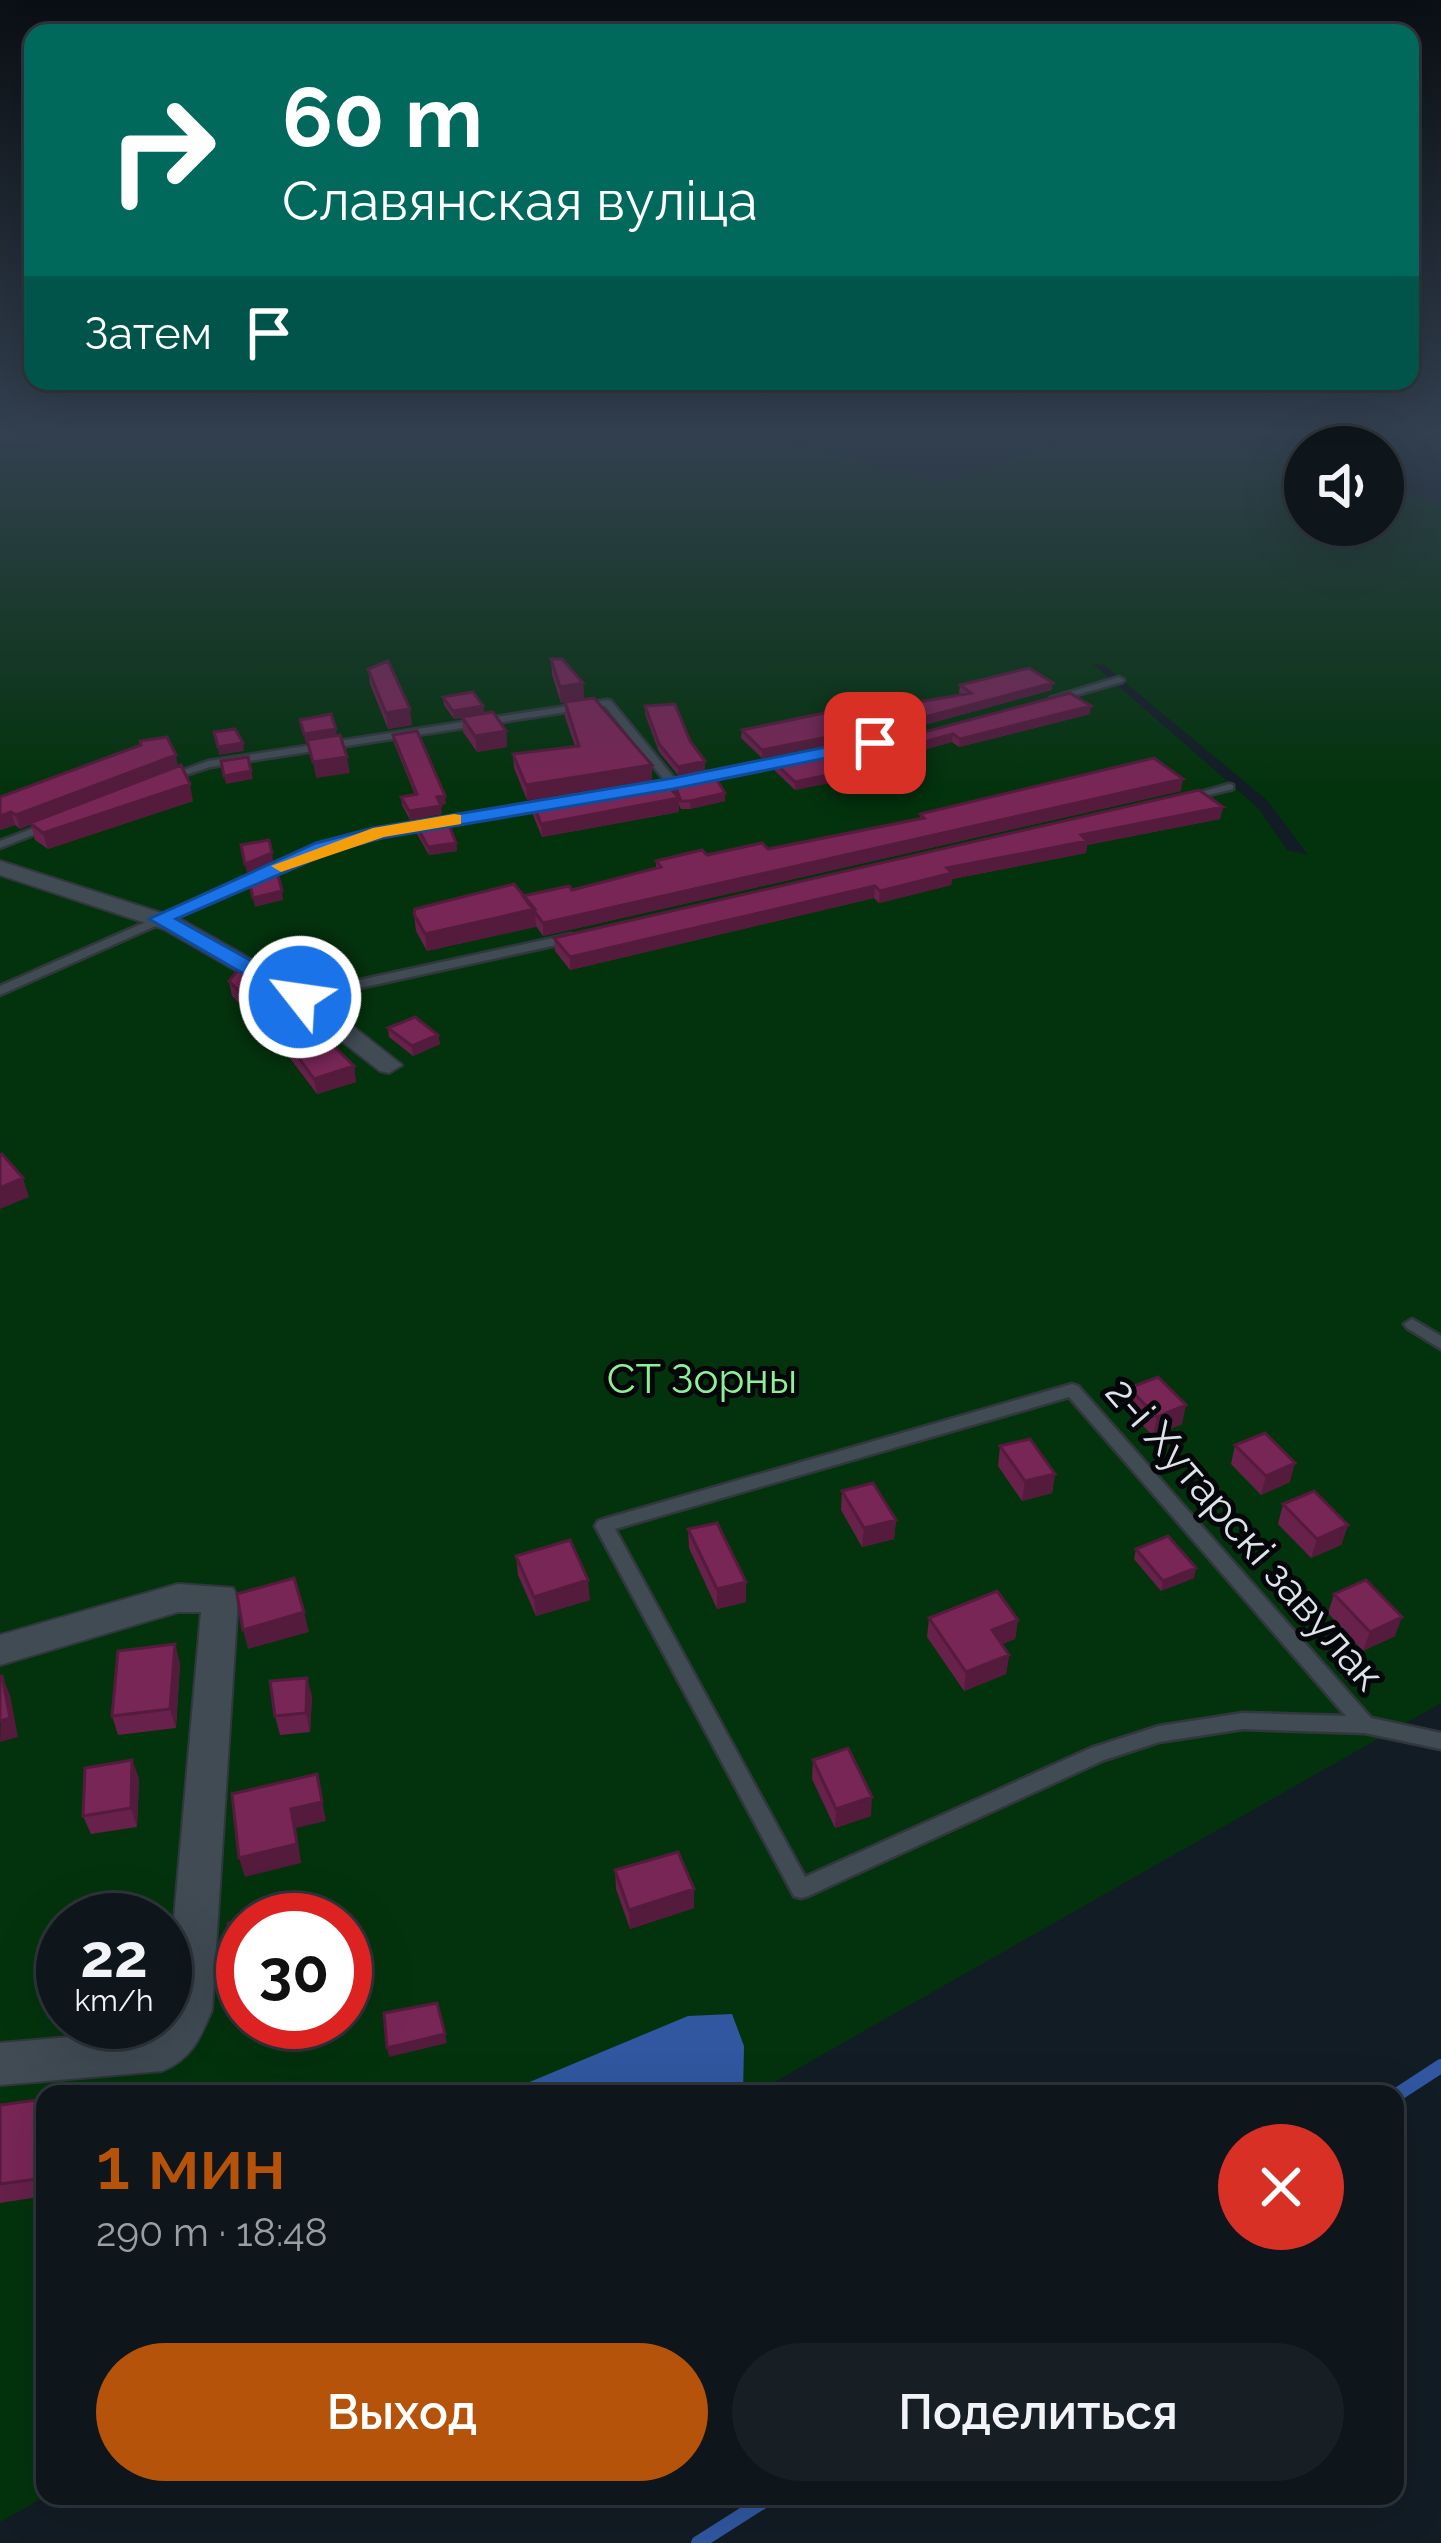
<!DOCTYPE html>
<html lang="ru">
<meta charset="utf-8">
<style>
:root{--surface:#0e151b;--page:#171e24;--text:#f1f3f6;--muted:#9b9fa3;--line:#2e343a;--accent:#b45309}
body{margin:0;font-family:Raleway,sans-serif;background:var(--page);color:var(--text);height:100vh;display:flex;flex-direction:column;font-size:45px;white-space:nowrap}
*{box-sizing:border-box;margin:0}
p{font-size:39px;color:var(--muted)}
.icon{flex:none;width:66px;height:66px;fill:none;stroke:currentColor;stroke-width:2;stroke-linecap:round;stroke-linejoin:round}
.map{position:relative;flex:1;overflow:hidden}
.drawer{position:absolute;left:36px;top:2085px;width:1368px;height:420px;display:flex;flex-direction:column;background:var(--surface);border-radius:24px;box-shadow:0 12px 48px #0002,0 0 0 3px var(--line)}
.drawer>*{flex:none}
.banner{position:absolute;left:24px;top:24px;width:1395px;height:366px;border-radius:24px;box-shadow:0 12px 48px #0002,0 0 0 3px var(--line);background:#00695c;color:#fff;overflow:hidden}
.tools{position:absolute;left:1284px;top:426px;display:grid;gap:24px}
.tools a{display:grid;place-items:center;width:120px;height:120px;border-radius:50%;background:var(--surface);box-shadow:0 12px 48px #0002,0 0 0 3px var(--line);font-size:60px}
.speed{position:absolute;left:36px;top:1893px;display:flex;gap:24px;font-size:60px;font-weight:700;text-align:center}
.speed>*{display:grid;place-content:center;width:156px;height:156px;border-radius:50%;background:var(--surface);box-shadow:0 12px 48px #0002,0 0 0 3px var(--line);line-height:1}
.speed small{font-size:30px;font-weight:400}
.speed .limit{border:18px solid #d22;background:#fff;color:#111}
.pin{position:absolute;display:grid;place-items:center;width:102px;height:102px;color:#fff;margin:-51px;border-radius:24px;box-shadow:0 6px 18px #0006}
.me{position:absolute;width:132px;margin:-66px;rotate:300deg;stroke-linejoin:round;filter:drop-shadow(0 0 9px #0008)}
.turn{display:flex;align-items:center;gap:42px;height:252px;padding:0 60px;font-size:54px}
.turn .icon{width:156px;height:156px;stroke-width:2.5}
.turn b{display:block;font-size:84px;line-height:102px}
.then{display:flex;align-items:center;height:114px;padding:0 60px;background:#0003;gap:24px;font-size:45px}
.round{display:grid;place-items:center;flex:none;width:126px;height:126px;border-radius:63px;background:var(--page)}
.summary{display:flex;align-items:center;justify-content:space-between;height:204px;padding:0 60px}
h1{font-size:72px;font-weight:600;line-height:90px;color:var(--accent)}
.action{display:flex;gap:24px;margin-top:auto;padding:24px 60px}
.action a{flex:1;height:138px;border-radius:72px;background:var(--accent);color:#fff;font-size:48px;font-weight:600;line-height:138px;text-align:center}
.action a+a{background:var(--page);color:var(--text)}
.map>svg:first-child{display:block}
.green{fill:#03330d;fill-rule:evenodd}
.water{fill:#3057a0}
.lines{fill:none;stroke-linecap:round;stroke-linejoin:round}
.stream{stroke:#3057a0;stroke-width:14}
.service-casing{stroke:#31373d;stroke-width:5}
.minor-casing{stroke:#31373d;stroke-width:4}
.service{fill:#404b54;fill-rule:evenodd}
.minor{fill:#404b54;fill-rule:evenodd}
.wall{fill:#67214a}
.shaded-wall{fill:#541b3c}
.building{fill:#782656;stroke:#541b3c;stroke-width:3}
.route{fill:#1a73e8;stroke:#114b97;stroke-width:3}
.slow{fill:#f59e0b}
.labels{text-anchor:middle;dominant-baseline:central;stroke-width:10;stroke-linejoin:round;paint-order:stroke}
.park-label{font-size:42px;fill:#8cf196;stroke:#040609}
.street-label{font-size:42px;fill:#dce3e9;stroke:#040609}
</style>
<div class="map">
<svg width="1441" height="2543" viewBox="0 0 1441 2543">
<rect width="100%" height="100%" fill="#121c24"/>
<path class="green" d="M0,430H752L938,483L1058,442L1041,430H1204L1305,462V525H1383V486L1441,505V1703L753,2094H45L46,2496L0,2522ZM1093,664L1104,665L1268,801L1308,855L1287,850L1258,808ZM63,1920H165V2022H63ZM243,1920H345V2022H243Z"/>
<path class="water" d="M732,2014L744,2046L743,2094H501L688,2016Z"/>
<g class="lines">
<path class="stream" d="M1395,2096L1441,2066
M698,2543L772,2496"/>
<defs>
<path id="service" d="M1119,677L1124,680L1122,682L1055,701L1050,698Z
M607,700L611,701L675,779L792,757L797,760L792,763L673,787L647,789V785L665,781L605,706L210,767L170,780L165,777L208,761Z
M1229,784L1233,785V789L1185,801L1180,798Z
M550,801L554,802V806L382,835L327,850L0,995V986L319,846L381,829Z
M47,823L51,824V828L0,848V841Z
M571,934L577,938L575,941L300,1001L294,997L300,993Z
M1412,1319L1441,1336V1349L1407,1328L1404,1324Z
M1072,1384L1078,1386L1371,1718L1441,1733V1749L1365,1733L1243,1729L1159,1742L1104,1760L808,1896L801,1898L794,1896L595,1526L598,1521L604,1519ZM1069,1397L1346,1716L1243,1713L1159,1726L1091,1748L805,1877L615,1529Z"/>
<path id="minor" d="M0,861L180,919L309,992L402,1065L389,1073L380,1071L291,1002L164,929L0,875Z
M178,1584L233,1588L238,1598L212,2010C200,2038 192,2059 162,2071L0,2085V2043L152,2030L165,2022L201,1612H178L0,1665V1635Z"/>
</defs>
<use href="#service" class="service-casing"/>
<use href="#minor" class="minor-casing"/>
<use href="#service" class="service"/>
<use href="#minor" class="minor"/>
</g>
<path class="wall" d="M551,659L583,683L584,699L561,703L552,675Z
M368,669L412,725L388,729L370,684Z
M960,685L1052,690L913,728L762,758L741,738L742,730L961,694L959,693Z
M443,697L483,706L484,713L506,731L507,747L477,752L463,732L462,718L454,719L444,705Z
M565,702L652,765V780L527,800L514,768L513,754L575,746L565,717Z
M645,706L690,741L705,761V770L678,775L659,752L645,714Z
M1090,714L959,747L952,742L877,763L879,764L878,773L795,790L775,771V763L917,734Z
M393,735L446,804L440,805L442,814L410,820L402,805L401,797L415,795L394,743Z
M178,767L193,801L48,849L35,840L31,824L20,829L15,825L0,830V797Z
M674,783L725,801L690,809H681L679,805V812L542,837L533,815L532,801L675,793Z
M1181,791L543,936L536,926L427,951L416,931L414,914L572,890L656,868V861L768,849L920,818V814Z
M1223,807L1220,819L1087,845L1086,853L952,879L951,885L879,903L874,898L570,970L555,951L554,938Z
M416,825L456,843L457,851L429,855L417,834Z
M229,981L354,1066L356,1082L317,1094L286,1053L232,996Z
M388,1028L438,1035L440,1044L413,1056L389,1037Z
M1129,1388L1182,1424L1153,1436L1125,1407Z
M1235,1445L1290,1482L1261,1495L1231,1464Z
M1000,1446L1055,1474L1052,1493L1022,1501L998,1466Z
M842,1491L896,1520L894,1539L862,1547L841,1510Z
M1283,1504L1348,1525L1341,1545L1311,1558L1278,1524Z
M688,1529L746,1582V1602L717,1609L689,1548Z
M1136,1549L1196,1568L1194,1578L1161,1591L1134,1559Z
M516,1556L590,1600L536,1616L518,1575Z
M1334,1594L1395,1636L1363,1651L1328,1613Z
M929,1618L1018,1620L1015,1639L1002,1644L1009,1655L1006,1674L964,1691L927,1637Z
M180,1663L176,1728L118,1735L112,1716Z
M307,1678L312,1697L310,1732L280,1735L275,1716Z
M132,1760L139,1779L137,1827L91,1834L83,1816Z
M813,1760L871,1816L835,1828L812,1779Z
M615,1870L694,1889V1908L630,1929L616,1889Z
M243,1921V2009L229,2011L223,1993Z
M45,2099V2196L0,2203V2105Z"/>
<path class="shaded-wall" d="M583,683L584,699L561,703L560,687Z
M1053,683L1052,690L913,728L762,758V750Z
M483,706L484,714L454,719L453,711Z
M1091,706L1090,714L959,747L960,739Z
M410,709L412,725L388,729L386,713Z
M336,729L337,737L305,742L304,734Z
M506,731L507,747L477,752L475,736Z
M953,734L952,742L868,765L869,757Z
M243,743L244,751L219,755L218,747Z
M176,755L178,768L20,829L16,815Z
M347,757L350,773L316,778L313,762Z
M705,761V770L678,775V767Z
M879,764L878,773L795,790V782Z
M652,765V780L527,800L526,785Z
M251,771L253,779L226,784L224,776Z
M1183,779L1181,791L543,936V923Z
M190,784L193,801L48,849L43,833Z
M725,793V801L690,809V801Z
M445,796L446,804L438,805L437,797Z
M679,798V812L542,837L541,824Z
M441,806L442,814L410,820L409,811Z
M1223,807L1220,819L1087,845L1086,853L952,879L951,885L879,903L880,891L947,868L1081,835Z
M11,812L15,825L0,830V816Z
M456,843L457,851L429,855L428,847Z
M272,853L273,861L247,873L245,864Z
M875,886L874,898L570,970V957Z
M282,891L283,900L255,907L253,898Z
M535,909L536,927L427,951L425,934Z
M438,1035L440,1044L413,1056L412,1046Z
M354,1066L356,1082L317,1094L314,1079Z
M23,1178L29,1197L0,1209V1188Z
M1186,1405L1182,1424L1153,1436L1157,1417Z
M1295,1463L1290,1482L1261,1495L1266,1476Z
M1055,1474L1052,1493L1022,1501L1025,1481Z
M896,1520L894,1539L862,1547L864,1528Z
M1348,1525L1341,1545L1311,1558L1317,1539Z
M1196,1568L1194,1578L1161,1591L1163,1581Z
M588,1580L590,1600L536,1616L534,1597Z
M746,1582V1602L717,1609V1589Z
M304,1612L309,1632L248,1649L243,1630Z
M1402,1617L1395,1636L1363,1651L1370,1632Z
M1018,1620L1015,1639L989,1649L992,1630Z
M175,1644L180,1663L176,1728L170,1709Z
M1009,1655L1006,1674L964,1691L966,1672Z
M2,1676L10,1695L18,1737L0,1742Z
M307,1678L312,1697L310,1732L306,1713Z
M132,1760L139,1779L137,1827L131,1808Z
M317,1774L326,1821L296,1828L301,1863L245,1877L239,1858L291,1809Z
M872,1797L871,1816L835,1828L836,1809Z
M694,1889V1908L630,1929L629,1910Z
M445,2034L447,2043L389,2057L387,2048Z"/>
<path class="building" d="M551,659H562L583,683L560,687Z
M388,661L410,709L386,713L368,669Z
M1029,668L1053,683L914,720L762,750L742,730L877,702L884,708L971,693L960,685Z
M473,692L483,706L453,711L443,697Z
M1070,693L1091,706L960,739L953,734L869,757L879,764L795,782L775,763L917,734Z
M594,698L652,765L526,785L513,754L579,746L565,702Z
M675,704L690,741L705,761L678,767L659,744L645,706Z
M493,712L506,731L475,736L462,717Z
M331,714L336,729L304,734L300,720Z
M235,729L243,743L218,747L214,732Z
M417,731L445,796L437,797L441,806L409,811L401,797L417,794L393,735Z
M340,735L347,757L313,762L307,740Z
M167,737L176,755L16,815L11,812L0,816V797L141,745L140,741Z
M248,757L251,771L224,776L221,761Z
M1154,758L1183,779L543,923L523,896L569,886L572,890L661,867L656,861L702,850L707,855L762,843L768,849L924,818L920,814Z
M181,765L190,784L43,833L30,823Z
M714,775L725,793L690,801H681L674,783Z
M663,780L679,798L541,824L532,801Z
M1199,790L1223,807L1081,835L1087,841L947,868L952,873L880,891L875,886L570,957L554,938Z
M447,820L456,843L428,847L416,825Z
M269,840L272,853L245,864L241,845Z
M276,868L282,891L253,898L249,880Z
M514,884L535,909L425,934L414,914L415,909Z
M238,970L295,1008L354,1066L314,1079L284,1037L229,981Z
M415,1017L438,1035L412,1046L388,1028Z
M2,1154L23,1178L0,1188V1155Z
M1158,1377L1186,1405L1157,1417L1129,1388Z
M1265,1433L1295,1463L1266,1476L1235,1445Z
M1030,1439L1055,1474L1025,1481L1000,1446Z
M873,1483L896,1520L864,1528L842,1491Z
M1314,1491L1348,1525L1317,1539L1283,1504Z
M717,1523L746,1582L717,1589L688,1529Z
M1168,1536L1196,1568L1163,1581L1136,1549Z
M570,1540L588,1580L534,1597L516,1556Z
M294,1578L304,1612L243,1630L237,1594Z
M1366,1580L1402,1617L1370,1632L1334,1594Z
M997,1591L1018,1620L992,1630L1009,1655L966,1672L929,1618Z
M175,1644L170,1709L112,1716L118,1651Z
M2,1676L10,1718L0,1721V1677Z
M307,1678L306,1713L275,1716L270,1681Z
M848,1748L872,1797L836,1809L813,1760Z
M132,1760L131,1808L83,1816L85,1768Z
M317,1774L322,1802L291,1809L297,1844L239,1858L232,1794Z
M678,1852L694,1889L629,1910L615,1870Z
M291,1916V1920H256Z
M243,1921V1990L223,1993L228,1923Z
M437,2003L445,2034L387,2048L384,2013Z
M45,2099V2178L0,2184V2105Z"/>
<linearGradient id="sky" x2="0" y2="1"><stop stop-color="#0a0f14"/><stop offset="0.55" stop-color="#334050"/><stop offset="1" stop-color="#334050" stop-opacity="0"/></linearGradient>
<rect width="1441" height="786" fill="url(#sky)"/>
<path class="route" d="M875,737L881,739V747L673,789L382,838L331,852L176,919L308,992V1002H292L149,919L316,843L373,828L673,778Z"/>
<path class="slow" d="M454,814L461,815V824L384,837L281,872L271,866L373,828Z"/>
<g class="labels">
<g class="park-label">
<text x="702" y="1378">СТ Зорны</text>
</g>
<g class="street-label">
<text transform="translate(1245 1534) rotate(49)">2-і Хутарскі завулак</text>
</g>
</g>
</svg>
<div class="tools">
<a><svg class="icon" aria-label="sound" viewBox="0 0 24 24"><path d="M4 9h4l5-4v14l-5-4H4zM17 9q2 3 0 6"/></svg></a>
</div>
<div class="speed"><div>22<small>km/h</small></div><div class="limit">30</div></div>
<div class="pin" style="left:875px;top:743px;background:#d93025"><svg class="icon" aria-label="arrive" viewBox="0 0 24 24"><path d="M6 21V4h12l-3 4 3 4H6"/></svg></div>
<svg class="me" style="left:300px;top:997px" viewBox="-20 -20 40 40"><circle r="17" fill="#1a73e8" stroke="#fff" stroke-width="3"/><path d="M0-11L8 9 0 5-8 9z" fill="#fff"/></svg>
<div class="banner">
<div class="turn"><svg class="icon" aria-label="right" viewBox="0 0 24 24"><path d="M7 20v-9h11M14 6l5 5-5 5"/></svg><div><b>60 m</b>Славянская вуліца</div></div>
<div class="then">Затем<svg class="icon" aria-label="arrive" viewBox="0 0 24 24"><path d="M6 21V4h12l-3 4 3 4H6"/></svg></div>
</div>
<section class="drawer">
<div class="summary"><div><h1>1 мин</h1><p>290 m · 18:48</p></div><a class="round" style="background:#d93025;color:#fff"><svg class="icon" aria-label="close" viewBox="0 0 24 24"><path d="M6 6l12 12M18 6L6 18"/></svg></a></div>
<div class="action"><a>Выход</a><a>Поделиться</a></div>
</section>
</div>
